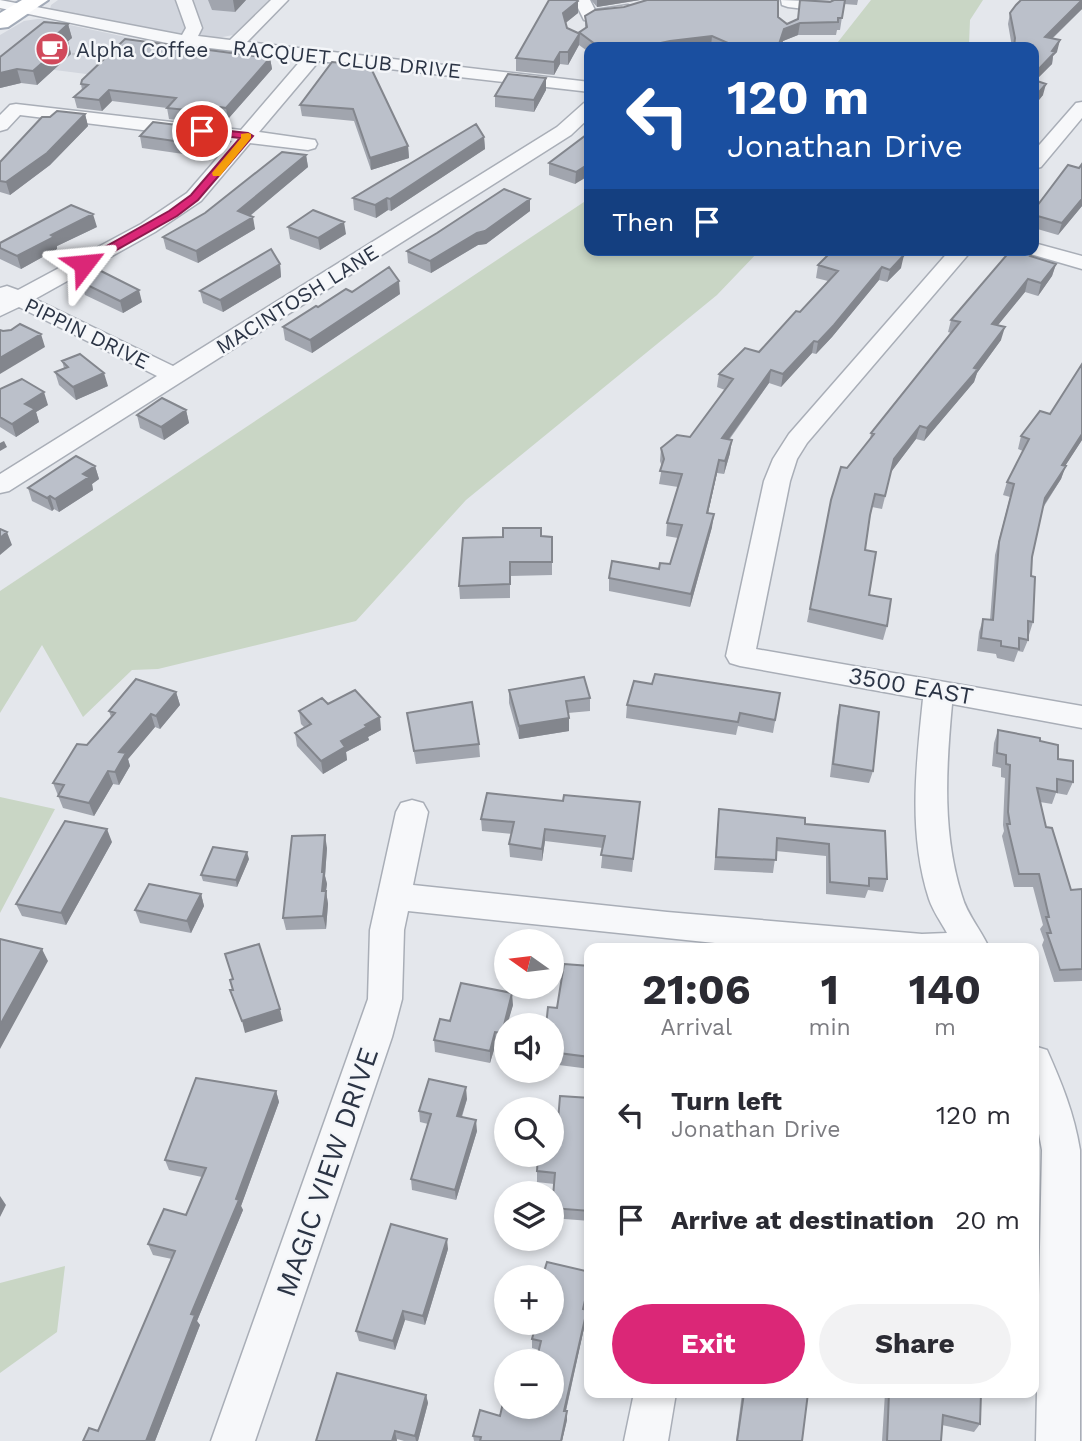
<!DOCTYPE html>
<meta charset="utf-8">
<style>
:root{--surface:#fff;--page:#f2f2f3;--text:#2b2b33;--muted:#7c7c81;--accent:#db2777}
body{margin:0;font-family:"Work Sans",sans-serif;background:var(--page);color:var(--text);height:100vh;display:flex;flex-direction:column;font-size:26px;white-space:nowrap}
*{box-sizing:border-box;margin:0}
p{font-size:23px;color:var(--muted)}
.icon{flex:none;width:38px;height:38px;fill:none;stroke:currentColor;stroke-width:2;stroke-linecap:round;stroke-linejoin:round}
.map{position:relative;flex:1;overflow:hidden}
.sheet{position:absolute;left:584px;top:943px;width:455px;height:455px;display:flex;flex-direction:column;background:var(--surface);border-radius:14px;box-shadow:0 4px 10px #0003}
.sheet>*{flex:none}
.guide{position:absolute;left:584px;top:42px;width:455px;height:214px;border-radius:14px;box-shadow:0 4px 10px #0003;background:#1a4fa0;color:#fff;overflow:hidden}
.needle{width:46px;rotate:284deg}
.buttons{position:absolute;left:494px;top:929px;display:grid;gap:14px}
.buttons a{display:grid;place-items:center;width:70px;height:70px;border-radius:50%;background:var(--surface);box-shadow:0 4px 10px #0003;font-size:35px}
.pin{position:absolute;display:grid;place-items:center;width:60px;height:60px;color:#fff;margin:-30px;border:4px solid #fff;border-radius:50%;box-shadow:0 2px 7px #0007}
.me{position:absolute;width:77px;margin:-38px;rotate:61deg;stroke-linejoin:round;filter:drop-shadow(0 0 5px #0008)}
.turn{display:flex;align-items:center;gap:24px;height:147px;padding:0 28px;font-size:32px}
.turn .icon{width:91px;height:91px;stroke-width:2.5}
.turn b{display:block;font-size:49px;line-height:60px}
.then{display:flex;align-items:center;height:66px;padding:0 28px;background:#0003;gap:14px;font-size:26px}
.eta{display:flex;justify-content:space-evenly;align-items:center;height:119px;text-align:center}
.eta b{font-size:42px;font-weight:700;line-height:49px}
.button{display:flex;gap:14px;margin-top:auto;padding:14px 28px}
.button a{flex:1;height:80px;border-radius:42px;background:var(--accent);color:#fff;font-size:28px;font-weight:700;line-height:80px;text-align:center}
.button a+a{background:var(--page);color:var(--text)}
ul{padding:0;list-style:none}
li{display:flex;align-items:center;gap:21px;height:105px;padding:0 28px}
li div{flex:1}
li b{display:block;font-size:26px}
li em{font-style:normal}
.map>svg:first-child{display:block}
.built{fill:#d2d6de}
.green{fill:#c9d6c5}
.lines{fill:none;stroke-linecap:round;stroke-linejoin:round}
.minor-casing{stroke:#a9aeb7;stroke-width:3}
.major-casing{stroke:#a3abb8;stroke-width:4}
.path{stroke:#c2c5cb;stroke-width:2.5;stroke-dasharray:3.5 3.5;stroke-linecap:butt}
.minor{fill:#f7f8fa;fill-rule:evenodd}
.major{fill:#fff;fill-rule:evenodd}
.wall{fill:#a1a5ae}
.shaded-wall{fill:#83868d}
.building{fill:#bbc0ca;stroke:#83868d;stroke-width:2}
.route{fill:#db2777;stroke:#8e194d;stroke-width:2}
.slow{fill:#f59e0b}
.labels{text-anchor:middle;dominant-baseline:central;stroke-width:5;stroke-linejoin:round;paint-order:stroke}
.far-poi-label{font-size:21px;fill:#2b3445;stroke:#f4f6f9;text-anchor:start}
.far-street-label{font-size:21px;fill:#2b3445;stroke:#f4f6f9}
.street-label{font-size:24px;fill:#2b3445;stroke:#f4f6f9}
.near-street-label{font-size:28px;fill:#2b3445;stroke:#f4f6f9}
</style>
<div class="map">
<svg width="1082" height="1441" viewBox="0 0 1082 1441">
<rect width="100%" height="100%" fill="#e4e7ec"/>
<path class="built" d="M58,0H269L233,35L212,39L171,34L50,9L51,5Z
M37,19H42L135,39L94,75L0,63V35L24,21Z"/>
<path class="green" d="M871,0H983L970,20L969,44L965,47H834Z
M590,198V250H760L717,295L466,500L356,621L158,669L132,670L83,717L42,645L0,713V591Z
M0,797L55,809L0,913Z
M65,1266L57,1332L0,1373V1283Z"/>
<g class="lines">
<defs>
<path id="minor" d="M0,0L182,35L186,28L176,0H192L202,28L198,36L230,40L271,0H288L247,42L590,82V92L319,61L259,132L315,140L317,144L315,148L308,150L250,143L201,201L155,232L35,299L173,366L557,127L584,103L590,102V117L571,135L9,491L0,493V474L157,376L19,307L0,316V288L7,286L18,290L141,224L187,193L232,141L20,115L7,129L0,131V115L10,105L16,104L241,130L302,59L167,43L0,8Z
M574,0H590L595,10L628,5L636,10L628,15L590,21L584,20Z
M781,0L829,2L837,7L829,12L788,7L782,5Z
M1082,102V118L1041,167L1034,169V151L1076,103Z
M1034,243L1082,256V269L1027,253L1024,250H1034Z
M950,250H972L807,443L797,459L790,481L756,649L1082,706V728L952,704C946,769 942,833 962,896C967,915 982,931 989,948H763L408,911L404,930L402,999L392,1037L255,1441H211L368,999L370,930L396,812L401,803L412,800L423,803L428,812L413,885L667,912L922,934L947,933C941,922 933,911 929,899C908,834 916,766 923,699L740,666L730,663L726,656L764,481L773,459L789,434Z
M1034,1046L1047,1050C1062,1084 1074,1113 1080,1150V1441H1036L1042,1150L1034,1107Z
M634,1393H676L668,1441H624Z"/>
<path id="major" d="M22,0H48L8,27L0,28V13Z"/>
</defs>
<use href="#minor" class="minor-casing"/>
<use href="#major" class="major-casing"/>
<path class="path" d="M72,54L82,55"/>
<use href="#minor" class="minor"/>
<use href="#major" class="major"/>
</g>
<path class="wall" d="M208,0H246L235,12L212,10Z
M591,0H640L597,7Z
M831,0H858L857,5L844,4L840,30H837L836,35H798L783,41L781,47H590V53L579,45L568,65L560,64L554,75L516,71V58L578,1V13L565,23L567,28L578,33L585,28V16L778,17L787,24L832,1Z
M1082,0V9L1052,39L1057,52L1053,56L1052,64L1035,81L1043,95L1034,106V47H1012L1008,24L1010,13Z
M68,24L72,38L68,41L71,54L37,85L21,83L0,88V57Z
M270,58L272,69L228,119H222L217,125L169,119L167,108L112,101L102,111L77,108L74,97L82,90L81,84Z
M332,62L408,146L409,158L371,170L354,121L302,116L300,105Z
M546,90L534,112L495,107V96Z
M85,114L88,126L50,165L10,195L0,192V162L50,117Z
M590,132L575,184L549,175V163Z
M140,136L203,140L190,155L142,148Z
M484,137L485,149L391,211L388,210L376,218L354,210L353,198Z
M306,155L308,167L250,216L255,229L198,263L166,249L163,237Z
M1082,164V206L1058,235L1034,228V210L1079,168Z
M530,199V211L486,244L478,245L431,273L408,263L407,251Z
M97,227L57,246V249L21,269L0,259V243Z
M288,227L346,234L320,250L290,239Z
M833,250H900L897,253L901,268L887,282L879,280L832,337L816,354L812,353L781,387L769,383L729,440L730,453L724,474L717,473L708,513L712,527L690,607L609,591V578L659,569L670,564L678,538L666,536L667,523L678,487L659,484L662,467L660,461L661,448L690,437L725,390L717,387L719,374L759,352L800,312L828,281L816,278L818,265Z
M1031,257L1056,264L1052,276L1038,296L1025,292L998,325L1001,340L977,373L974,382L924,441L916,439L891,472L882,509L872,507L870,518L865,550L869,595L887,626L883,640L807,622L831,500L847,468L870,439L871,433L951,333L948,332L951,320Z
M280,264L281,277L223,312L203,303L200,291Z
M81,282L142,302L123,313L85,295Z
M400,294L312,353L285,340L283,327L318,307Z
M62,361L108,386L76,400L59,385L55,372L64,368Z
M1082,364V440L1065,466L1061,479L1043,508L1032,557L1031,576L1033,622L1029,635H1028V640L1023,652L1018,651L1014,662L997,658L996,654L977,651L979,632L983,619L990,620L995,555L1010,497L1003,495L1007,482L1023,451L1018,449L1021,436L1050,414Z
M0,389L48,405L36,412L39,422L16,437L0,427Z
M186,410L189,423L164,440L140,428L137,415Z
M95,466L99,479L92,484L93,490L59,512L54,509L52,511L32,501L28,488Z
M541,536L552,537V575L510,576V598L460,599L459,586Z
M652,684L780,693L773,733L738,726L736,735L626,718L627,705Z
M509,690L590,698V711L568,713L569,731L519,739L509,703Z
M176,692L180,705L160,729L155,727L128,759L130,766L119,785L113,784L94,816L63,808L53,783L111,717L109,711Z
M328,704L381,730L368,737L369,740L346,752L347,760L323,774L297,746L295,733L304,727L301,724L299,711Z
M840,705L873,771L869,783L830,777L837,718Z
M407,713L479,744L480,757L416,764Z
M998,730L1040,741L1058,759L1073,782L1067,795L1056,793L1052,804L1040,802L1046,827L1071,890L1082,889V981L1054,982L1042,945L1044,940L1040,929L1043,925L1033,887H1014L1002,836L1004,831L1003,825L1005,778L1001,777V768L992,766L994,743Z
M563,801L640,802L632,872L601,868L603,848L545,841L542,861L510,857L509,844L512,834L482,831L481,819Z
M719,809L805,824L887,879L883,892L868,890L865,898L826,894V856L776,851L773,873L714,870Z
M112,842L66,925L22,916L16,904Z
M327,848L325,876L327,884L326,891L328,904L326,929L286,930L283,918Z
M249,859L237,887L203,881L201,875Z
M201,894L204,906L191,933L140,923L135,910Z
M590,966V1069L551,1064V1026L557,1008Z
M513,1005L506,1026V1031L502,1045L496,1043L490,1063L435,1052L434,1040L450,1021Z
M276,1091L279,1102L241,1206L243,1210L197,1321L200,1325L155,1441H83L98,1431L172,1259L153,1255L148,1244L186,1215L202,1177L169,1170L165,1160Z
M590,1098V1221L552,1218L554,1184L537,1182V1171L556,1146Z
M467,1099L462,1117L477,1131L456,1200L412,1190L411,1179L428,1124L420,1122L419,1111Z
M448,1249L425,1325L405,1320L395,1350L359,1341L356,1331Z
M590,1272V1286L585,1310H587L586,1319L566,1411H567V1420L562,1441H474L473,1436L500,1416L551,1407L539,1350L532,1348V1339L533,1333L528,1332V1323H551Z
M742,1393H808L802,1441H736Z
M885,1393H981L980,1424L974,1432L942,1425L941,1441H882Z
M426,1395L428,1403L418,1441H404L397,1439V1441H316Z"/>
<path class="shaded-wall" d="M233,0H246L235,12Z
M597,0H640L597,7Z
M578,1V13L562,26L563,13Z
M1082,1V9L1042,48L1045,37Z
M800,23L798,35L783,41L781,47H778L784,29Z
M68,24L72,38L68,41L71,54L37,85L33,71L53,38Z
M580,33L579,45L568,65V52Z
M712,36L711,47H642L670,41Z
M1060,40L1057,52L1053,56L1052,64L1034,82V74Z
M560,52V64L554,75V62Z
M270,58L272,69L228,119L226,108Z
M17,69L21,83L0,88V73Z
M546,78V90L534,112V100Z
M1046,84L1043,95L1034,106V98Z
M109,90L112,101L102,111L99,100Z
M220,107L222,119L217,125L215,113Z
M85,114L88,126L50,165L10,195L6,182Z
M201,128L203,140L190,155L188,143Z
M484,137L485,149L391,211L390,199Z
M408,146L409,158L371,170L370,158Z
M306,155L308,167L240,224L238,211Z
M590,163V175L575,184L576,172Z
M387,198L388,210L376,218L375,205Z
M530,199V211L486,244L478,245L431,273L430,261Z
M1082,199V206L1058,235L1062,223Z
M93,214L97,227L57,246V249L21,269L17,256L51,235Z
M253,217L255,229L198,263L196,251Z
M344,222L346,234L320,250L318,238Z
M904,255L901,268L887,282L890,270Z
M280,264L281,277L223,312L220,300Z
M1056,264L1052,276L1038,296L1041,283Z
M882,267L879,280L832,337L816,354L818,342Z
M1028,279L1025,292L989,336L992,324Z
M399,281L400,294L312,353L310,340Z
M139,290L142,302L123,313L120,301Z
M1005,327L1001,340L977,373L974,382L924,441L927,428Z
M41,334L45,347L0,374V358Z
M814,341L812,353L781,387L783,374Z
M771,370L769,383L720,451L722,438Z
M104,373L108,386L76,400L73,387Z
M44,392L48,405L36,412L39,422L16,437L12,424L25,404Z
M186,410L189,423L164,440L161,427Z
M920,426L916,439L891,472L882,509L894,459Z
M1082,434V440L1058,477L1062,465Z
M732,440L730,453L724,474L725,461Z
M4,441L7,447L0,451V443Z
M719,460L717,473L705,526L707,513Z
M95,466L99,479L92,484L93,490L59,512L55,499L83,474Z
M1066,466L1061,479L1040,511L1045,498Z
M50,496L54,509L52,511L47,498Z
M714,514L712,527L690,607L691,594Z
M7,532L12,545L0,555V538Z
M176,692L180,705L160,729L156,716Z
M151,714L155,727L128,759L130,766L119,785L115,772L119,752Z
M380,717L381,730L368,737L369,740L346,752L347,760L323,774L321,761L341,741L365,725Z
M569,718V731L519,739V726Z
M108,771L113,784L94,816L89,803Z
M107,829L112,842L66,925L61,913Z
M545,829V841L542,861V849Z
M325,835L327,848L325,876L327,884L324,904L322,891V872Z
M247,852L249,859L237,887L236,880Z
M326,891L328,904L326,929L323,916Z
M201,894L204,906L191,933L187,921Z
M42,949L48,961L0,1049V1025Z
M512,993L513,1005L507,1026H506V1031L502,1045V1033Z
M280,1009L283,1021L245,1033L242,1021Z
M495,1032L496,1043L490,1063V1051Z
M466,1087L467,1099L458,1127L457,1116Z
M276,1091L279,1102L241,1206L243,1210L197,1321L200,1325L155,1441H146L191,1314L236,1199Z
M476,1120L477,1131L456,1200L455,1190Z
M0,1196L6,1205L0,1217Z
M447,1239L448,1249L425,1325L423,1316Z
M590,1279V1286L583,1319V1309Z
M587,1310L586,1319L564,1419V1411Z
M403,1311L405,1320L395,1350L393,1341Z
M426,1395L428,1403L418,1441H416L415,1436Z
M567,1411V1420L562,1441H561Z
M395,1431L397,1441H392Z"/>
<path class="building" d="M549,0H577L578,1L563,13L567,28L578,33L587,27L585,16L595,10L624,7L647,0H778V17L787,24L798,19L800,0L830,2L834,0H845L842,18H838V22L800,23L784,29L778,47H737L712,36L670,41L642,47H599L580,33L568,52H560L554,62L516,58Z
M1021,0H1082L1045,37L1060,40L1052,51L1055,52L1034,74V47H1014L1015,38L1010,13L1016,5Z
M44,22L68,24L53,38L68,40L33,71L17,69L0,73V57Z
M125,39L270,58L226,108L220,107L215,113L167,108L176,98L109,90L99,100L74,97L88,85L81,84L82,80Z
M332,62L370,66L408,146L370,158L353,109L300,105Z
M508,74L546,78L534,100L495,96Z
M1034,80L1046,84L1034,98Z
M57,111L85,114L47,153L6,182L0,181V162L42,117H50Z
M153,122L201,128L188,143L140,136Z
M476,124L484,137L390,199L387,198L375,205L353,198Z
M590,132V163L576,172L549,163Z
M282,152L306,155L238,211L253,217L196,251L163,237L205,213Z
M1082,164V199L1062,223L1034,215V210L1068,165L1079,168Z
M504,189L530,199L485,231L477,233L430,261L407,251L437,233Z
M71,205L93,214L51,235L54,237L17,256L0,248V243Z
M313,210L344,222L318,238L288,227Z
M271,249L280,264L220,300L200,291Z
M833,250H891L890,251L904,255L890,270L882,267L834,325L818,342L814,341L783,374L771,370L722,438L732,440L725,461L719,460L707,513L714,514L691,594L609,578L612,561L659,569L660,563L670,564L682,525L667,523L682,474L660,471L664,459L661,448L677,435L690,437L733,379L719,374L745,348L759,352L796,311L800,312L838,271L818,265Z
M1011,250H1023L1032,253L1030,256L1056,264L1041,283L1028,279L992,324L1005,327L974,368L978,369L927,428L920,426L894,459L885,496L875,494L870,515L865,550L876,552L869,595L891,599L887,626L810,609L831,500L841,467L847,468L874,434L871,433L960,322L951,320Z
M389,267L399,281L310,340L283,327L316,306L318,307L346,289L352,292Z
M101,271L139,290L120,301L81,282Z
M20,324L41,334L0,358V330L3,331L11,330Z
M80,354L104,373L73,387L55,372L68,367L62,361Z
M1082,364V434L1062,465L1066,466L1045,498L1032,557L1031,576L1035,577L1033,622L1028,621V640L1019,638V649L1001,646V641L981,638L983,619L993,620L999,542L1014,484L1007,482L1029,439L1021,436L1040,411L1050,414Z
M22,379L44,392L25,404L35,409L12,424L0,417V389Z
M162,398L186,410L161,427L137,415Z
M76,456L95,466L83,474L89,477L55,499L50,496L47,498L28,488Z
M503,528H541V536L552,537V562H510V584L459,586L463,538L503,537Z
M0,529L7,532L0,538Z
M655,674L780,693L775,720L740,713L738,722L627,705L634,681L652,684Z
M584,677L590,698L566,701L569,718L519,726L509,690Z
M136,679L176,692L156,716L151,714L119,752L126,753L115,772L108,771L89,803L58,796L64,785L53,783L77,744L87,745L115,713L109,711Z
M355,690L380,717L365,725L367,727L341,741L345,747L321,761L295,733L311,724L299,711L322,698L328,704Z
M472,702L479,744L414,751L407,713Z
M840,705L879,712L873,771L833,764Z
M998,730L1040,738V741L1058,745V759L1073,761V782L1057,779V792L1037,788L1046,827L1052,828L1071,890L1082,889V969L1060,970L1047,933H1051L1046,917H1049L1039,874H1019L1007,824H1010L1008,812L1010,765L1006,764V755L997,753Z
M487,793L563,801L564,795L640,802L633,859L601,855L605,836L545,829L542,849L509,844L514,822L481,819Z
M719,809L805,818V824L885,831L887,879L869,878V886L830,882L829,844L777,838L776,860L716,857Z
M65,821L107,829L61,913L16,904Z
M325,835L322,872H324L322,891H326L323,916L283,918L292,836Z
M213,847L247,852L236,880L201,875Z
M149,884L201,894L187,921L135,910Z
M0,939L42,949L0,1025Z
M259,944L280,1009L242,1021L230,990H233L230,980L233,979L225,954Z
M564,964L590,966V1057L551,1052V1026H546L548,1007L557,1008Z
M461,983L512,993L502,1033L495,1032L490,1051L434,1040L440,1019L450,1021Z
M196,1078L276,1091L236,1199L239,1200L191,1314L195,1315L146,1441H83L89,1428L98,1431L175,1251L148,1244L164,1209L186,1215L206,1168L165,1160Z
M429,1079L466,1087L457,1116L476,1120L455,1190L411,1179L431,1114L419,1111Z
M560,1096L590,1098V1211L552,1208L555,1173L537,1171L538,1155H551V1146H556Z
M391,1224L447,1239L423,1316L403,1311L393,1341L356,1331Z
M547,1262L590,1272V1279L583,1309L587,1310L564,1411H567L561,1441H480L481,1437L473,1436L480,1410L500,1416L505,1394L506,1407H551V1362H536L541,1341L532,1339L536,1324L530,1323H551V1278H542Z
M337,1373L426,1395L415,1436L395,1431L392,1441H316Z
M744,1393H808L802,1441H737Z
M889,1393H981L980,1424L943,1415L941,1441H887Z"/>
<path class="route" d="M202,128L248,133L253,136L198,200L177,216L88,266H80V261L169,211L191,195L240,138L198,133L197,131Z"/>
<path class="slow" d="M248,133L251,134V138L220,176H213L212,173L241,138V134Z"/>
<defs>
<symbol id="cafe-disc" viewBox="-11 -11 22 22"><circle r="9.5" fill="#d1495b" stroke="#f4f6f9"/><path d="M-5.5-4.5H6V0H3Q3 3.5 0 3.5H-2.5Q-5.5 3.5-5.5 0ZM3-3.2v2h1.7v-2ZM-6 4.5H4V6H-6Z" fill="#fff"/></symbol>
</defs>
<g fill-rule="evenodd">
<use href="#cafe-disc" x="33" y="30" width="38" height="38"/>
</g>
<g class="labels">
<g class="far-poi-label">
<text x="76" y="49">Alpha Coffee</text>
</g>
<g class="far-street-label">
<text transform="translate(347 59) rotate(6)">RACQUET CLUB DRIVE</text>
<text transform="translate(297 299) rotate(-32)">MACINTOSH LANE</text>
<text transform="translate(87 333) rotate(26)">PIPPIN DRIVE</text>
</g>
<g class="street-label">
<text transform="translate(911 686) rotate(10)">3500 EAST</text>
</g>
<g class="near-street-label">
<text transform="translate(327 1172) rotate(-71)">MAGIC VIEW DRIVE</text>
</g>
</g>
</svg>
<div class="buttons">
<a><svg class="needle" viewBox="-14 -14 28 28"><path d="M0-13l5 13h-10z" fill="#e53935"/><path d="M0 13l5-13h-10z" fill="#7c7c81"/></svg></a>
<a><svg class="icon" aria-label="sound" viewBox="0 0 24 24"><path d="M4 9h4l5-4v14l-5-4H4zM17 9q2 3 0 6"/></svg></a>
<a><svg class="icon" aria-label="search" viewBox="0 0 24 24"><circle cx="10" cy="10" r="6"/><path d="M15 15l6 6"/></svg></a>
<a><svg class="icon" aria-label="layers" viewBox="0 0 24 24"><path d="M12 4l9 5-9 5-9-5zM3 14l9 5 9-5"/></svg></a>
<a>+</a>
<a>−</a>
</div>
<div class="pin" style="left:202px;top:131px;background:#d93025"><svg class="icon" aria-label="arrive" viewBox="0 0 24 24"><path d="M6 21V4h12l-3 4 3 4H6"/></svg></div>
<svg class="me" style="left:84px;top:264px" viewBox="-20 -20 40 40"><path d="M0-17L14 15 0 8-14 15z" fill="#db2777" stroke="#fff" stroke-width="4"/></svg>
<div class="guide">
<div class="turn"><svg class="icon" aria-label="left" viewBox="0 0 24 24"><path d="M17 20v-9H6M10 6l-5 5 5 5"/></svg><div><b>120 m</b>Jonathan Drive</div></div>
<div class="then">Then<svg class="icon" aria-label="arrive" viewBox="0 0 24 24"><path d="M6 21V4h12l-3 4 3 4H6"/></svg></div>
</div>
<section class="sheet">
<div class="eta">
<div><b>21:06</b><p>Arrival</p></div>
<div><b>1</b><p>min</p></div>
<div><b>140</b><p>m</p></div>
</div>
<ul>
<li><svg class="icon" aria-label="left" viewBox="0 0 24 24"><path d="M17 20v-9H6M10 6l-5 5 5 5"/></svg><div><b>Turn left</b><p>Jonathan Drive</p></div><em>120 m</em></li>
<li><svg class="icon" aria-label="arrive" viewBox="0 0 24 24"><path d="M6 21V4h12l-3 4 3 4H6"/></svg><div><b>Arrive at destination</b></div><em>20 m</em></li>
</ul>
<div class="button"><a>Exit</a><a>Share</a></div>
</section>
</div>
